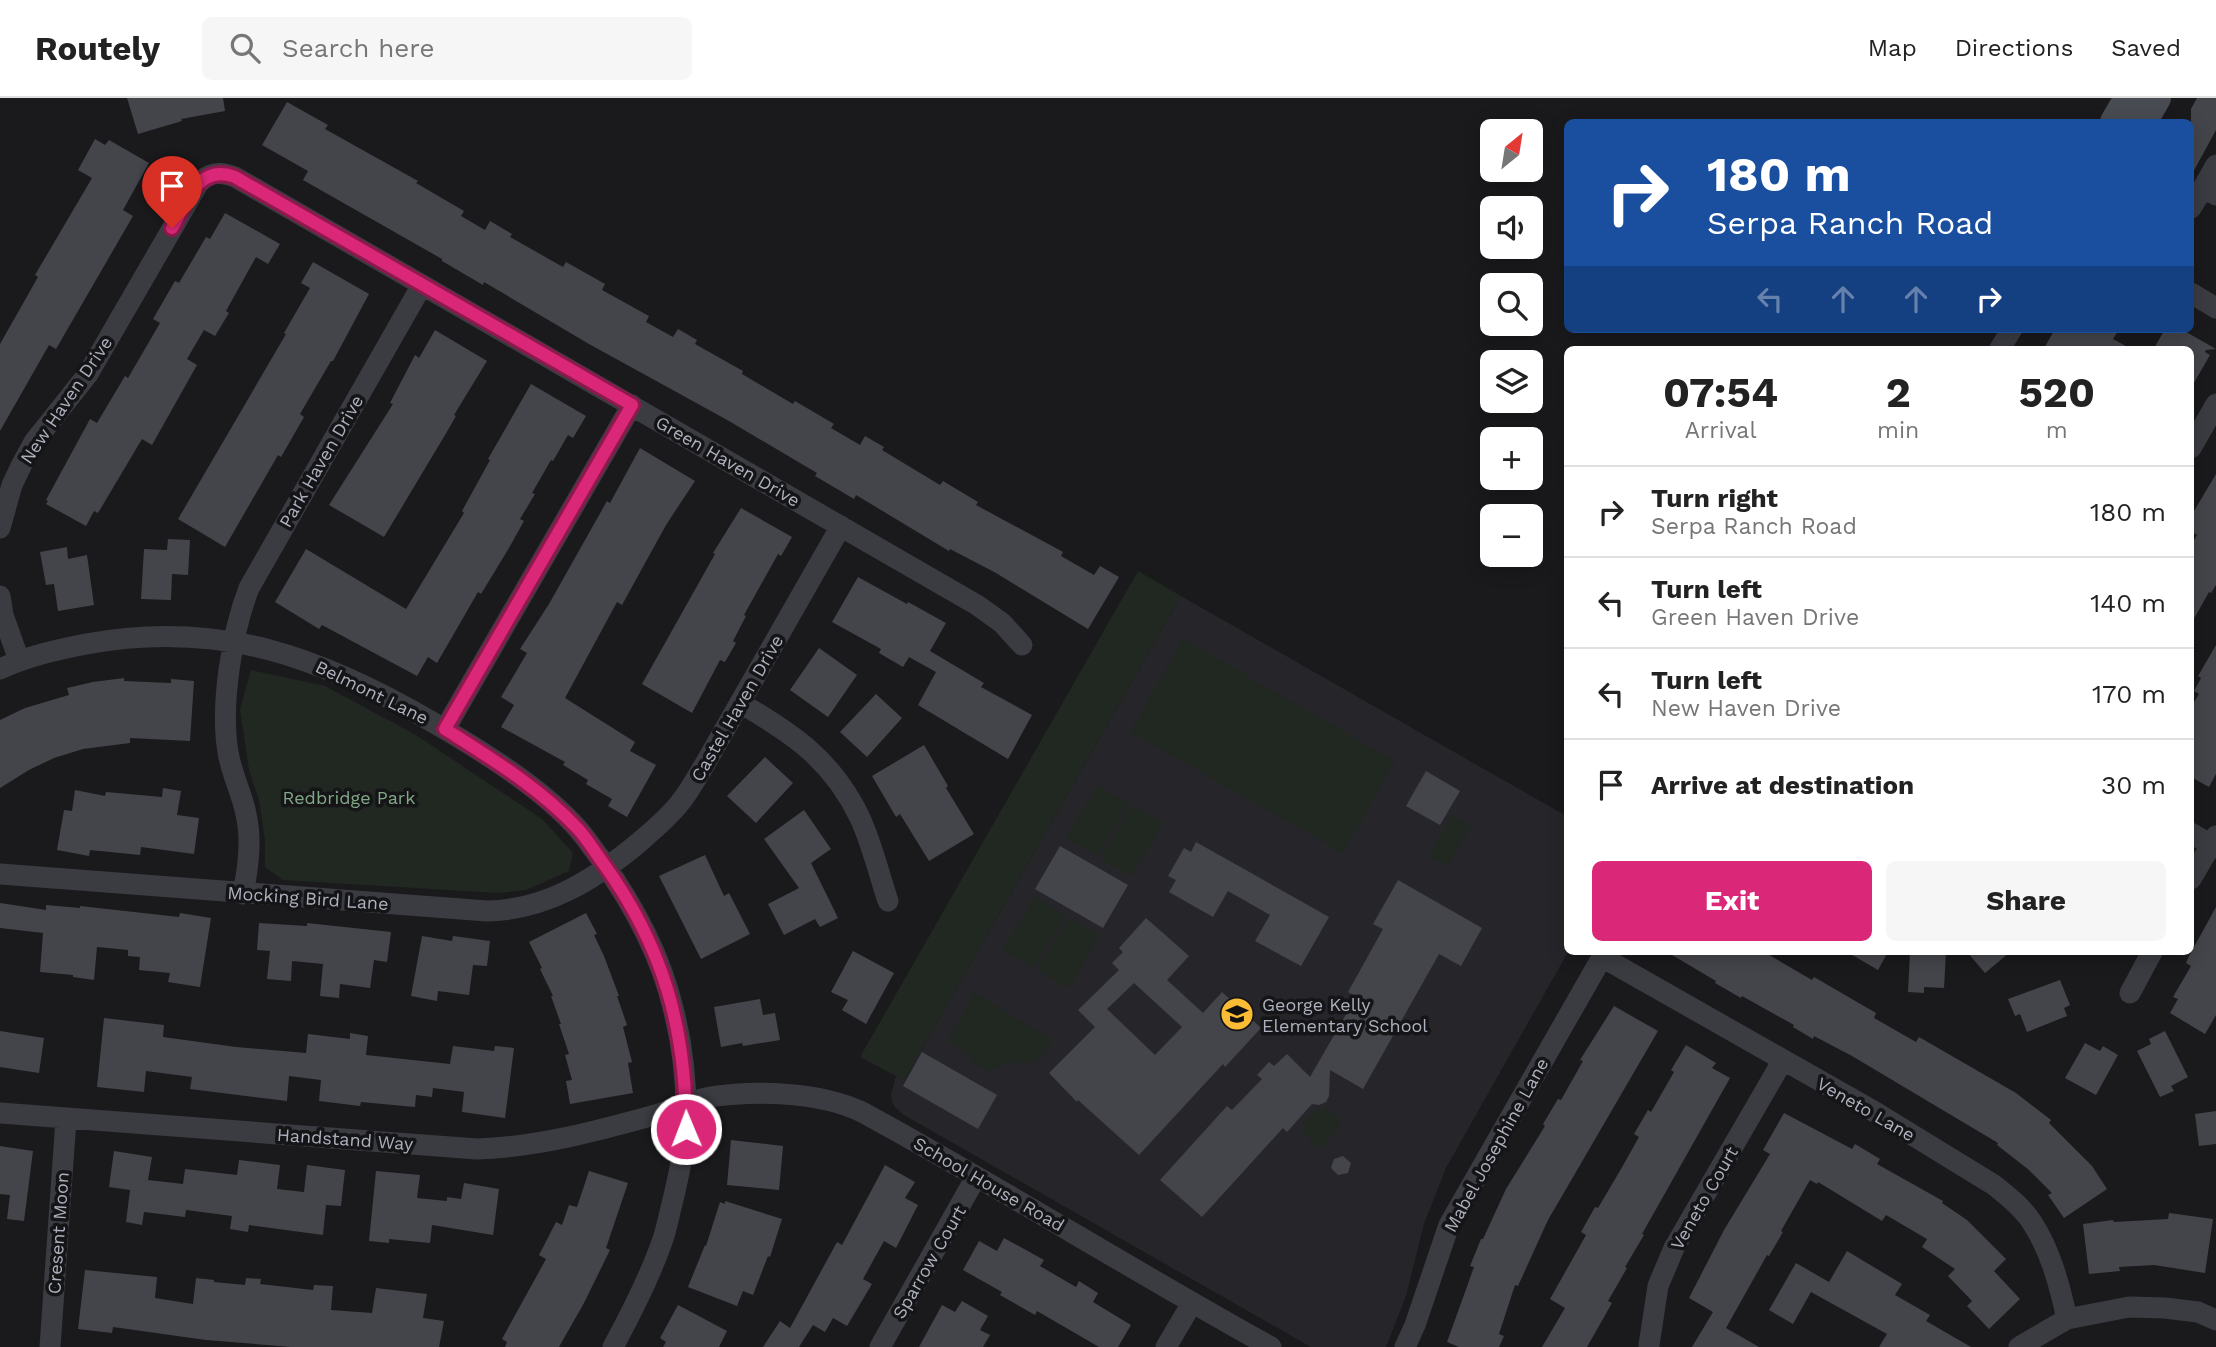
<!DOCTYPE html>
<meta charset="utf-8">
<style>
:root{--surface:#fff;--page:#f6f6f6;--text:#222;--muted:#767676;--line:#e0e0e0;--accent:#db2777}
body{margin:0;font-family:"Work Sans",sans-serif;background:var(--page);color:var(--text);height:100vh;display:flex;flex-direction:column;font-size:26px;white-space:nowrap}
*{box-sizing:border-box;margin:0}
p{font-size:23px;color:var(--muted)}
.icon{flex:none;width:38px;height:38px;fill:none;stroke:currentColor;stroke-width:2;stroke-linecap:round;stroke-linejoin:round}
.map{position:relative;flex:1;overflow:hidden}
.details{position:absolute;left:1564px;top:248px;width:630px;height:609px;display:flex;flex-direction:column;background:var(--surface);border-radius:10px;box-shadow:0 4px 18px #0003}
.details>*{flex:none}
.guide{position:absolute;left:1564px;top:21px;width:630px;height:214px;border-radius:10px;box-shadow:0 4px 18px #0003;background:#1a4fa0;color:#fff;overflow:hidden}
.needle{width:46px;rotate:30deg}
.fabs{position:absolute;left:1480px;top:21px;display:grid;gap:14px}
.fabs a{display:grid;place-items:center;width:63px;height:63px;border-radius:10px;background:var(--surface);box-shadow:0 4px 18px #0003;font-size:35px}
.pin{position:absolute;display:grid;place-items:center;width:60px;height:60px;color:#fff;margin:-72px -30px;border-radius:50% 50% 50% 0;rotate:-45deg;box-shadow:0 0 7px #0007}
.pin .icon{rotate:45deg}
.me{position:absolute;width:77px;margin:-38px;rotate:359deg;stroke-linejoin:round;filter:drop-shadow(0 0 5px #0008)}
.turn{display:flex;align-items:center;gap:24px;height:147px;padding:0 28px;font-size:32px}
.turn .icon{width:91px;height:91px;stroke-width:2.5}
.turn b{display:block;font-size:49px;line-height:60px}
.lanes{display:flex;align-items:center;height:66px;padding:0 28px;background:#0003;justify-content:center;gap:35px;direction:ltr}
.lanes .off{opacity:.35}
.eta{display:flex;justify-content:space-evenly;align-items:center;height:119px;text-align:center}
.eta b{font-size:42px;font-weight:700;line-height:49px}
.action{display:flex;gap:14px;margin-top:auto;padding:14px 28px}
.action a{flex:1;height:80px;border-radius:10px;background:var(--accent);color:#fff;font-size:28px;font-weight:700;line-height:80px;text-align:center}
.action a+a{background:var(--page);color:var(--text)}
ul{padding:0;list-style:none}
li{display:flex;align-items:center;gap:21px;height:91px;padding:0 28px;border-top:2px solid var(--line)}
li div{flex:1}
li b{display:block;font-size:26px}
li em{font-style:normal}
header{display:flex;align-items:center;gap:42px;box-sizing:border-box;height:98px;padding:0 35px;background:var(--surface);border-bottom:2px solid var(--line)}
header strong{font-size:33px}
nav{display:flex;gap:38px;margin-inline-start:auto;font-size:24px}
.search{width:490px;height:63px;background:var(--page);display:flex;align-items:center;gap:18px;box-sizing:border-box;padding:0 24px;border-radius:10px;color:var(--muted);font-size:26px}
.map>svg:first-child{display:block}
.built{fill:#26262a}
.green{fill:#202821}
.building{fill:#44454a;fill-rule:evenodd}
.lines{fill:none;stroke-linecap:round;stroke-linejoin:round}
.minor{stroke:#3b3c42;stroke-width:21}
.secondary{stroke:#494b52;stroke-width:30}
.route-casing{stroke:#8e194d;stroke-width:18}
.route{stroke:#db2777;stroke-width:12}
.labels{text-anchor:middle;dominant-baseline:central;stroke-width:7;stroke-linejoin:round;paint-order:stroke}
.street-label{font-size:18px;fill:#acb1bd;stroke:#151518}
.park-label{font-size:18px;fill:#83a886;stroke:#151518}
.poi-label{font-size:18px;fill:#acb1bd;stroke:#151518;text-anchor:start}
</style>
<header>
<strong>Routely</strong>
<div class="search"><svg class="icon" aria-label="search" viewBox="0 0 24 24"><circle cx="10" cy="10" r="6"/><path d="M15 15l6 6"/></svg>Search here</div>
<nav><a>Map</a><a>Directions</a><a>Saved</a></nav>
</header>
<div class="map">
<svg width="2216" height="1249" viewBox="0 0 2216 1249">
<rect width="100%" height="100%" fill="#1a1a1d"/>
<path class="built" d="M1181,498L1568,719V854L1446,1070L1424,1126L1406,1198L1386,1249H1311L904,1017L895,1009L892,1003L891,996L896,978L904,982Z"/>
<path class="green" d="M1138,473L1181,498L904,982L860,959Z
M1183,541L1395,663L1343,755L1130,634Z
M251,572L325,588L416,637L542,721L573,755L569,773L526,792L498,795L283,782L265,769V742L259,702L249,672L240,611Z
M1097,687L1128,705L1097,758L1066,740Z
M1131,707L1163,725L1132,778L1100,760Z
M1452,717L1471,728L1448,768L1429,758Z
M1034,798L1065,817L1034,870L1003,852Z
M1068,819L1100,837L1069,890L1037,872Z
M974,895L1053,942C1038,968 1033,968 1004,963C976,990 975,947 946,945Z
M1328,1010L1342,1024L1322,1049H1318L1301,1033L1305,1028L1303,1025L1315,1013Z"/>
<path class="building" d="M127,0H223L225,13L181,21L182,23L138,36Z
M2197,0H2216V32L2191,78V11Z
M287,4L328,27L325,31L418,83L416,85L464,113L461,118L485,132L490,123L512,136L510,139L563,169L566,164L605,186L602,192L649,218L646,224L673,239L678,231L697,242L695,246L743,273L742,276L793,306L795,303L834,326L831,330L860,347L865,338L884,349L882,352L940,387L943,383L978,404L976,407L1063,454L1061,458L1094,477L1100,468L1119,479L1088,531L996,475L950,451L949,453L856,397L854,401L815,378L817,375L729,323L589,246L484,184L483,187L442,163V161L303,82L308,73L262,47Z
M95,41L105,47L109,42L149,65L123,112L133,118L56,251L49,247L0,333V246L38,179L35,177L92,80L78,72Z
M225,115L280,146L268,166L256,159L226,213L229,215L215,238L204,232L187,261L197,267L152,347L142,341L98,415L94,413L86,428L46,406L48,403L46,402L90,321L97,325L125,278L128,280L160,225L153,221L175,183L179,185L206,139L210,141Z
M313,164L369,196L333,263H331L300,316L304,319L281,359L278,357L225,449L178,421L286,236L284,235L310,190L301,185Z
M2055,231H2119L2113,241L2133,252H2043Z
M2165,231H2181L2216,251L2206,252L2205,254L2210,257L2191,290V252H2153Z
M435,232L487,263L454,317L456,318L445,337L384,439L329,407L393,306L390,305L415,257L419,260Z
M531,286L586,318L573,340L568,337L553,363L551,362L532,395L535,396L520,421L524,423L509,450L481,496L478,494L437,565L428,559L417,578L322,527L319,531L275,504L306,451L406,511L464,415L462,413L490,362L488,361Z
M640,350L695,383L666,427L622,507L617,504L565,600L635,644L630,653L656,667L627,719L608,708L612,701L586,686L588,682L563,667L565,664L501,629L514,607L501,599L527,555L520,551L549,506L607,403L610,405Z
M2216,376V487L2211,495L2209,494L2191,526V447L2197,437L2191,433V418Z
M741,410L792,439L781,458L778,456L744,517L746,518L733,543L736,545L725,564L720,562L692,615L642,586L715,456L713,455Z
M168,441L190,442L188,477L172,476L171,502L141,501L144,451L167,452Z
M67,449L68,461L87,457L94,507L58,513L54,486L46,487L40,454Z
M858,479L907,506L908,504L946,525L930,553L984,585L981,589L1032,617L1008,661L918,607L936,574L909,559L903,569L879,555L881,551L832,524Z
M2216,547V676L2209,689L2191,679V609L2199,596L2194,593L2201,580L2198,578Z
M819,550L857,577L828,619L790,592Z
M124,580V583L171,585V581L194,583L190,643L130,640V645L83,651L54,660L29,672L0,690V622L25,610L69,597L67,590L93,584Z
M876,596L902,620L867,659L840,634Z
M924,647L948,688L946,690L974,736L929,763L900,716L896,719L872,678Z
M765,659L793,685L756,725L727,698Z
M1426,673L1460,693L1440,727L1406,708Z
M163,690L181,693L177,717L199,720L194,756L141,749L140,757L90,752L89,758L57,752L64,712L72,713L75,692L105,698L106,694L162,699Z
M804,712L831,751L811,765L838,820L820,829L815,821L784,837L768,806L799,790L764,741Z
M1196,744L1329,819L1301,868L1255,843L1270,817L1228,793L1213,819L1169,794L1176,782L1168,778L1184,750L1191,754Z
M1060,748L1128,787L1103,830L1035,791Z
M705,757L724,798L729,795L750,836L701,861L659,778Z
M1398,782L1482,830L1461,868L1439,856L1363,991L1330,972L1329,998L1326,1004L1319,1007L1312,1006L1287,1034L1283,1030L1202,1119L1160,1082L1227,1008L1232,1012L1262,981L1257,977L1269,964L1274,968L1287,956L1310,979L1356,899L1348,894L1383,831L1373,826Z
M0,805L46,812V807L80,810V808L179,819L180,815L211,820L200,889L168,884L170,875L139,872L140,859L128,858V852L97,849L94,882L73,879V877L40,874L43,835L0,830Z
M2216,809V917L2205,936L2170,915L2178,901L2173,899L2191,868L2186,865L2189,858Z
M586,815L597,836L594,837L604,858L619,898H617L627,927L623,929L632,964L628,965L633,995L570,1006L566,983L572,982L565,957L569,956L559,926H561L551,898H553L540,871L542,870L529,844Z
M1146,820L1189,858L1167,882L1203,915L1222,894L1261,930L1225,969L1223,966L1139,1057L1078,1002L1077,1004L1049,975L1095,929L1078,912L1119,872L1112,865L1123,854L1119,850ZM1134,885L1182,929L1155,957L1107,911Z
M259,825L307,828V825L391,834L387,864L374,862L370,890L340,886L339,900L320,898L323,866L292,863L291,883L267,881L270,853L257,852Z
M422,838L452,843L453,838L490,843L487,868L473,867L469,897L438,893L437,903L411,898Z
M853,853L894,875L866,926L842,912L848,902L831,894Z
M1667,854H1764L1812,882L1814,879L1876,915L1874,920L1916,944L1919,939L2016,995L2051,1022L2049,1025L2092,1068L2107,1091L2064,1120L2048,1097L2052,1095L2029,1072L1997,1047L1998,1045L1852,958L1814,938L1813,941L1793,929L1794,927L1742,898L1741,900L1715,885L1716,883Z
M1847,854H1888L1878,872Z
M1910,854H1946L1944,890L1924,889V895L1908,894Z
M1967,854H2010L1985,875Z
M2060,882L2070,907L2064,910L2067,918L2027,934L2020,916L2015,918L2008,901Z
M760,901L763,917L775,915L780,942L743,948L742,945L721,949L714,909Z
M1614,908L1658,933L1548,1122L1518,1188L1515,1187L1499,1236L1504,1238L1499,1249H1459L1447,1244L1474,1169L1470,1168L1481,1141H1483L1506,1091L1545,1028L1543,1026L1558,1001L1561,1002L1583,963L1580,962Z
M104,920L164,927L163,939L236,949L306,955L308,936L350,941V935L368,938L366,957L450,966L453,948L494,953L495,948L514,950L505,1020L462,1014L464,994L433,990L432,999L416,997L415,1009L361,1004L360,1008L319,1003L321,982L289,978L287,1003L190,991L192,979L146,973L144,994L97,989Z
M0,933L44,940L39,975L0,969Z
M2165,933L2188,979L2171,988L2174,993L2160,999L2137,953L2151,946L2149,941Z
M2085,945L2100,953L2103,948L2118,957L2096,997L2065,980Z
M1686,947L1716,965L1712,970L1730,980L1642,1136L1644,1137L1625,1169L1627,1170L1608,1203L1612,1205L1587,1249H1542L1565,1210L1550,1201L1586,1137L1581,1134L1595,1109L1598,1110L1621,1071L1639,1039L1634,1036L1648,1012L1651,1014L1674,974L1671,972Z
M922,954L997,997L978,1031L903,988Z
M2216,1013V1046L2199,1048L2195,1016Z
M1784,1015L1852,1051L1855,1046L1880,1061L1877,1066L1943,1103L1942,1105L1967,1122L2006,1161L1994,1173L2020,1201L1989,1231L1967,1208L1972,1203L1948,1178L1955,1171L1922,1149L1927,1141L1886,1117L1882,1123L1818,1084L1817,1086L1810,1082L1781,1133L1783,1134L1769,1158L1767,1157L1726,1230L1759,1249H1692L1713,1214L1689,1200L1724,1132L1770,1056L1763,1052Z
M731,1042L783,1048L779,1092L727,1087Z
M0,1048L33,1053L24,1123L7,1121L10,1097L0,1096Z
M114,1053L152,1059L148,1082L183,1086L185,1071L237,1077L239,1062L280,1067L277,1091L304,1094L307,1067L345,1072L341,1108L326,1107L323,1137L249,1127L248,1134L230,1131L232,1118L186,1112L185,1119L144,1114L142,1127L126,1124L130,1092L109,1089Z
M1343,1058L1351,1065L1348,1075L1338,1077L1331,1070L1334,1061Z
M885,1067L915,1084L905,1100L918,1107L896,1150L884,1143L863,1181L872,1186L847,1228L833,1220L825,1234L813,1227L799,1249H763L780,1223L790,1230L837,1144L842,1147Z
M376,1073L420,1077L417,1100L447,1103V1099L461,1101L464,1085L499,1091L493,1137L432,1127L430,1145L389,1141V1145L369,1143Z
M589,1073L628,1085L606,1150L610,1152L584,1205L559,1249H505L507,1244L502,1241L546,1161L539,1157L556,1124L562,1127L569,1107L577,1109Z
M725,1103L782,1121L770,1159L768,1158L753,1197L743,1193L737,1208L688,1189L705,1147L706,1148L720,1104L725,1106Z
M2169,1115L2213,1121L2205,1175L2154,1167L2119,1169L2120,1173L2089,1176L2083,1126L2113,1122L2114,1124L2168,1121Z
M1004,1140L1044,1162L1040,1168L1076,1189L1079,1183L1098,1195L1093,1204L1131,1227L1118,1249H1099L1037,1213L1035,1217L1000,1197L1002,1194L963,1172L979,1143L997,1153Z
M1847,1153L1902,1186L1895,1197L1930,1217L1926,1223L1971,1249H1879L1887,1236L1811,1194L1793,1226L1769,1212L1796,1165L1829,1184Z
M85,1172L157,1179L155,1200L193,1206L196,1180L214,1182V1184L245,1187L246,1180L261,1181L260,1186L313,1192L314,1187L333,1188L331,1212L372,1215L376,1190L427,1196L423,1220L444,1223L439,1249H291L206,1242L113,1229L112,1235L78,1231Z
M962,1203L988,1218L980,1232L990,1237L983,1249H919L942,1207L955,1214Z
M678,1207L727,1233L719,1249H663L666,1244L660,1240Z"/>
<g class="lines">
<path class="minor" d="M2203,90L2216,67
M2191,110L2203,90L2216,97
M2191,195L2216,210
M1999,252L2012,231
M2191,350L2216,306
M0,430L12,387L22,366L34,344L88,276L198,86C209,74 220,73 235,79L977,507L1002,525L1022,547
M0,498L3,517L19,562
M0,571C28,558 56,552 86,546C219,521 321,559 434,625C482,653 542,690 578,731C586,740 593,751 600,760C633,806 660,855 673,910C683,948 687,990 686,1029C684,1055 678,1081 672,1106C669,1117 667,1129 663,1141C650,1179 632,1214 613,1249
M740,605C794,636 833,663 860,720C872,746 879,776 888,803
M445,631L632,307
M2191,735L2216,750
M0,776L487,813C545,812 592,783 636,747C651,734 666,722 679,706C689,694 697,679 705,666L841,428
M2191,781L2216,738
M243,796C248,770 252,742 246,716C242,695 231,675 228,654C220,607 232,534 249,490L422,187
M1602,859L1875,1014L1994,1087C2008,1098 2024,1111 2033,1126C2051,1154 2060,1189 2067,1221
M2130,895L2152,854
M0,1015L477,1051C538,1049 597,1033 655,1017C673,1012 691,1002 710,999C757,992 820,994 862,1014C1000,1089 1133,1173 1271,1249
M1649,1247L1658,1188L1674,1150L1783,962
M50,1249L66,1021
M880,1249L976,1079
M1166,1249L1192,1205
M1405,1249L1415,1227L1449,1127L1605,854
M2019,1249L2067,1221L2129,1209L2165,1210L2198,1214L2216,1222"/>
<path class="secondary" d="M2115,24L2129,0
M2142,24L2156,0"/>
</g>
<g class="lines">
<defs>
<path id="route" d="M172,130C187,104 198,65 235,79L632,307L445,631C492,661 540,690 578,731C587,741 595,754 603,765C663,848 686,929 686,1031"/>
</defs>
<use href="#route" class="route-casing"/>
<use href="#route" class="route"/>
</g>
<defs>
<symbol id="school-disc" viewBox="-11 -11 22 22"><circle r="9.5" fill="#fabc35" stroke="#151518"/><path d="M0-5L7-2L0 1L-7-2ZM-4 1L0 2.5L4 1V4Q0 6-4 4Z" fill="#111"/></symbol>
</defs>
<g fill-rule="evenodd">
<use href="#school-disc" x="1218" y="897" width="38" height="38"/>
</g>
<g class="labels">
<g class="street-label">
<text transform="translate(66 302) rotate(-56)">New Haven Drive</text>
<text transform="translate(321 363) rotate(-60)">Park Haven Drive</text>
<text transform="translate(728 363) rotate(30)">Green Haven Drive</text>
<text transform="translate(372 594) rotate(26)">Belmont Lane</text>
<text transform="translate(737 610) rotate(-60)">Castel Haven Drive</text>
<text transform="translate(308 800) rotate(4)">Mocking Bird Lane</text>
<text transform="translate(1866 1011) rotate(30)">Veneto Lane</text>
<text transform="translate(345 1041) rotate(4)">Handstand Way</text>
<text transform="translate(1496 1047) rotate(-61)">Mabel Josephine Lane</text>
<text transform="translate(989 1086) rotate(30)">School House Road</text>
<text transform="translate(1704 1100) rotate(-60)">Veneto Court</text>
<text transform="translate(58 1135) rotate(-86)">Cresent Moon</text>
<text transform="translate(929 1164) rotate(-60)">Sparrow Court</text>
</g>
<g class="park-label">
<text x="349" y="699">Redbridge Park</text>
</g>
<g class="poi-label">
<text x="1262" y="906">George Kelly<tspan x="1262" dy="21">Elementary School</tspan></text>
</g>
</g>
</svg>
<div class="fabs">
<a><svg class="needle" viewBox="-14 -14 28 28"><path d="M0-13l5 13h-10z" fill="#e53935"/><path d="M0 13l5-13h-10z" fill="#767676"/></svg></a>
<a><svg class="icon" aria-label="sound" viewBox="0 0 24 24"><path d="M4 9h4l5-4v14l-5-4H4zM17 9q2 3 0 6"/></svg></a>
<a><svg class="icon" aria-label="search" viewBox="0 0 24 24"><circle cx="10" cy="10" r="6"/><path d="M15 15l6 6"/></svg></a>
<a><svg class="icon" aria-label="layers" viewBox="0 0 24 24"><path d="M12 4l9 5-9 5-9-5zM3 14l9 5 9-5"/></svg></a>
<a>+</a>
<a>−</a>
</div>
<div class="pin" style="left:172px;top:130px;background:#d93025"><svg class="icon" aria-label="arrive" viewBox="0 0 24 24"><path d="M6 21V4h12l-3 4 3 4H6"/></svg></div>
<svg class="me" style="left:686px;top:1031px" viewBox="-20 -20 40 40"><circle r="17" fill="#db2777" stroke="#fff" stroke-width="3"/><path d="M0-11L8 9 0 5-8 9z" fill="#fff"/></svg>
<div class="guide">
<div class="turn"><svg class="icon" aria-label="right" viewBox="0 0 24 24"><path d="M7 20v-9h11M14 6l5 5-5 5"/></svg><div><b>180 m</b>Serpa Ranch Road</div></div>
<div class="lanes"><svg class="icon off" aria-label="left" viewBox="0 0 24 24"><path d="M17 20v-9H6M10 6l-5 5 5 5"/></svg><svg class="icon off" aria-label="ahead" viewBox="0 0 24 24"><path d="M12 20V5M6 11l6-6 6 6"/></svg><svg class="icon off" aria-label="ahead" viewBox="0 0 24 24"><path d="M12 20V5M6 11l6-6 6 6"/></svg><svg class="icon" aria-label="right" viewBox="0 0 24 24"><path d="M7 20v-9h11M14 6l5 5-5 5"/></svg></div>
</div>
<section class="details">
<div class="eta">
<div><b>07:54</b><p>Arrival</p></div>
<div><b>2</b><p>min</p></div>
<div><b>520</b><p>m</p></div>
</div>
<ul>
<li><svg class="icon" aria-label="right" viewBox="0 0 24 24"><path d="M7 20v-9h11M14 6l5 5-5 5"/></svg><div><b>Turn right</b><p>Serpa Ranch Road</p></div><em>180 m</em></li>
<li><svg class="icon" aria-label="left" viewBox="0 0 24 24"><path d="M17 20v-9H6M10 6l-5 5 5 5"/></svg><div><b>Turn left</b><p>Green Haven Drive</p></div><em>140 m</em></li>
<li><svg class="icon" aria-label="left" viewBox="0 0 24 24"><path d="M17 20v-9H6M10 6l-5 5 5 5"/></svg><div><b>Turn left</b><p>New Haven Drive</p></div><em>170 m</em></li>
<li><svg class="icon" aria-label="arrive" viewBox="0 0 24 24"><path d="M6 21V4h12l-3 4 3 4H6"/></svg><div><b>Arrive at destination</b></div><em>30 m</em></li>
</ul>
<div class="action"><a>Exit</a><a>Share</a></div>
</section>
</div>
